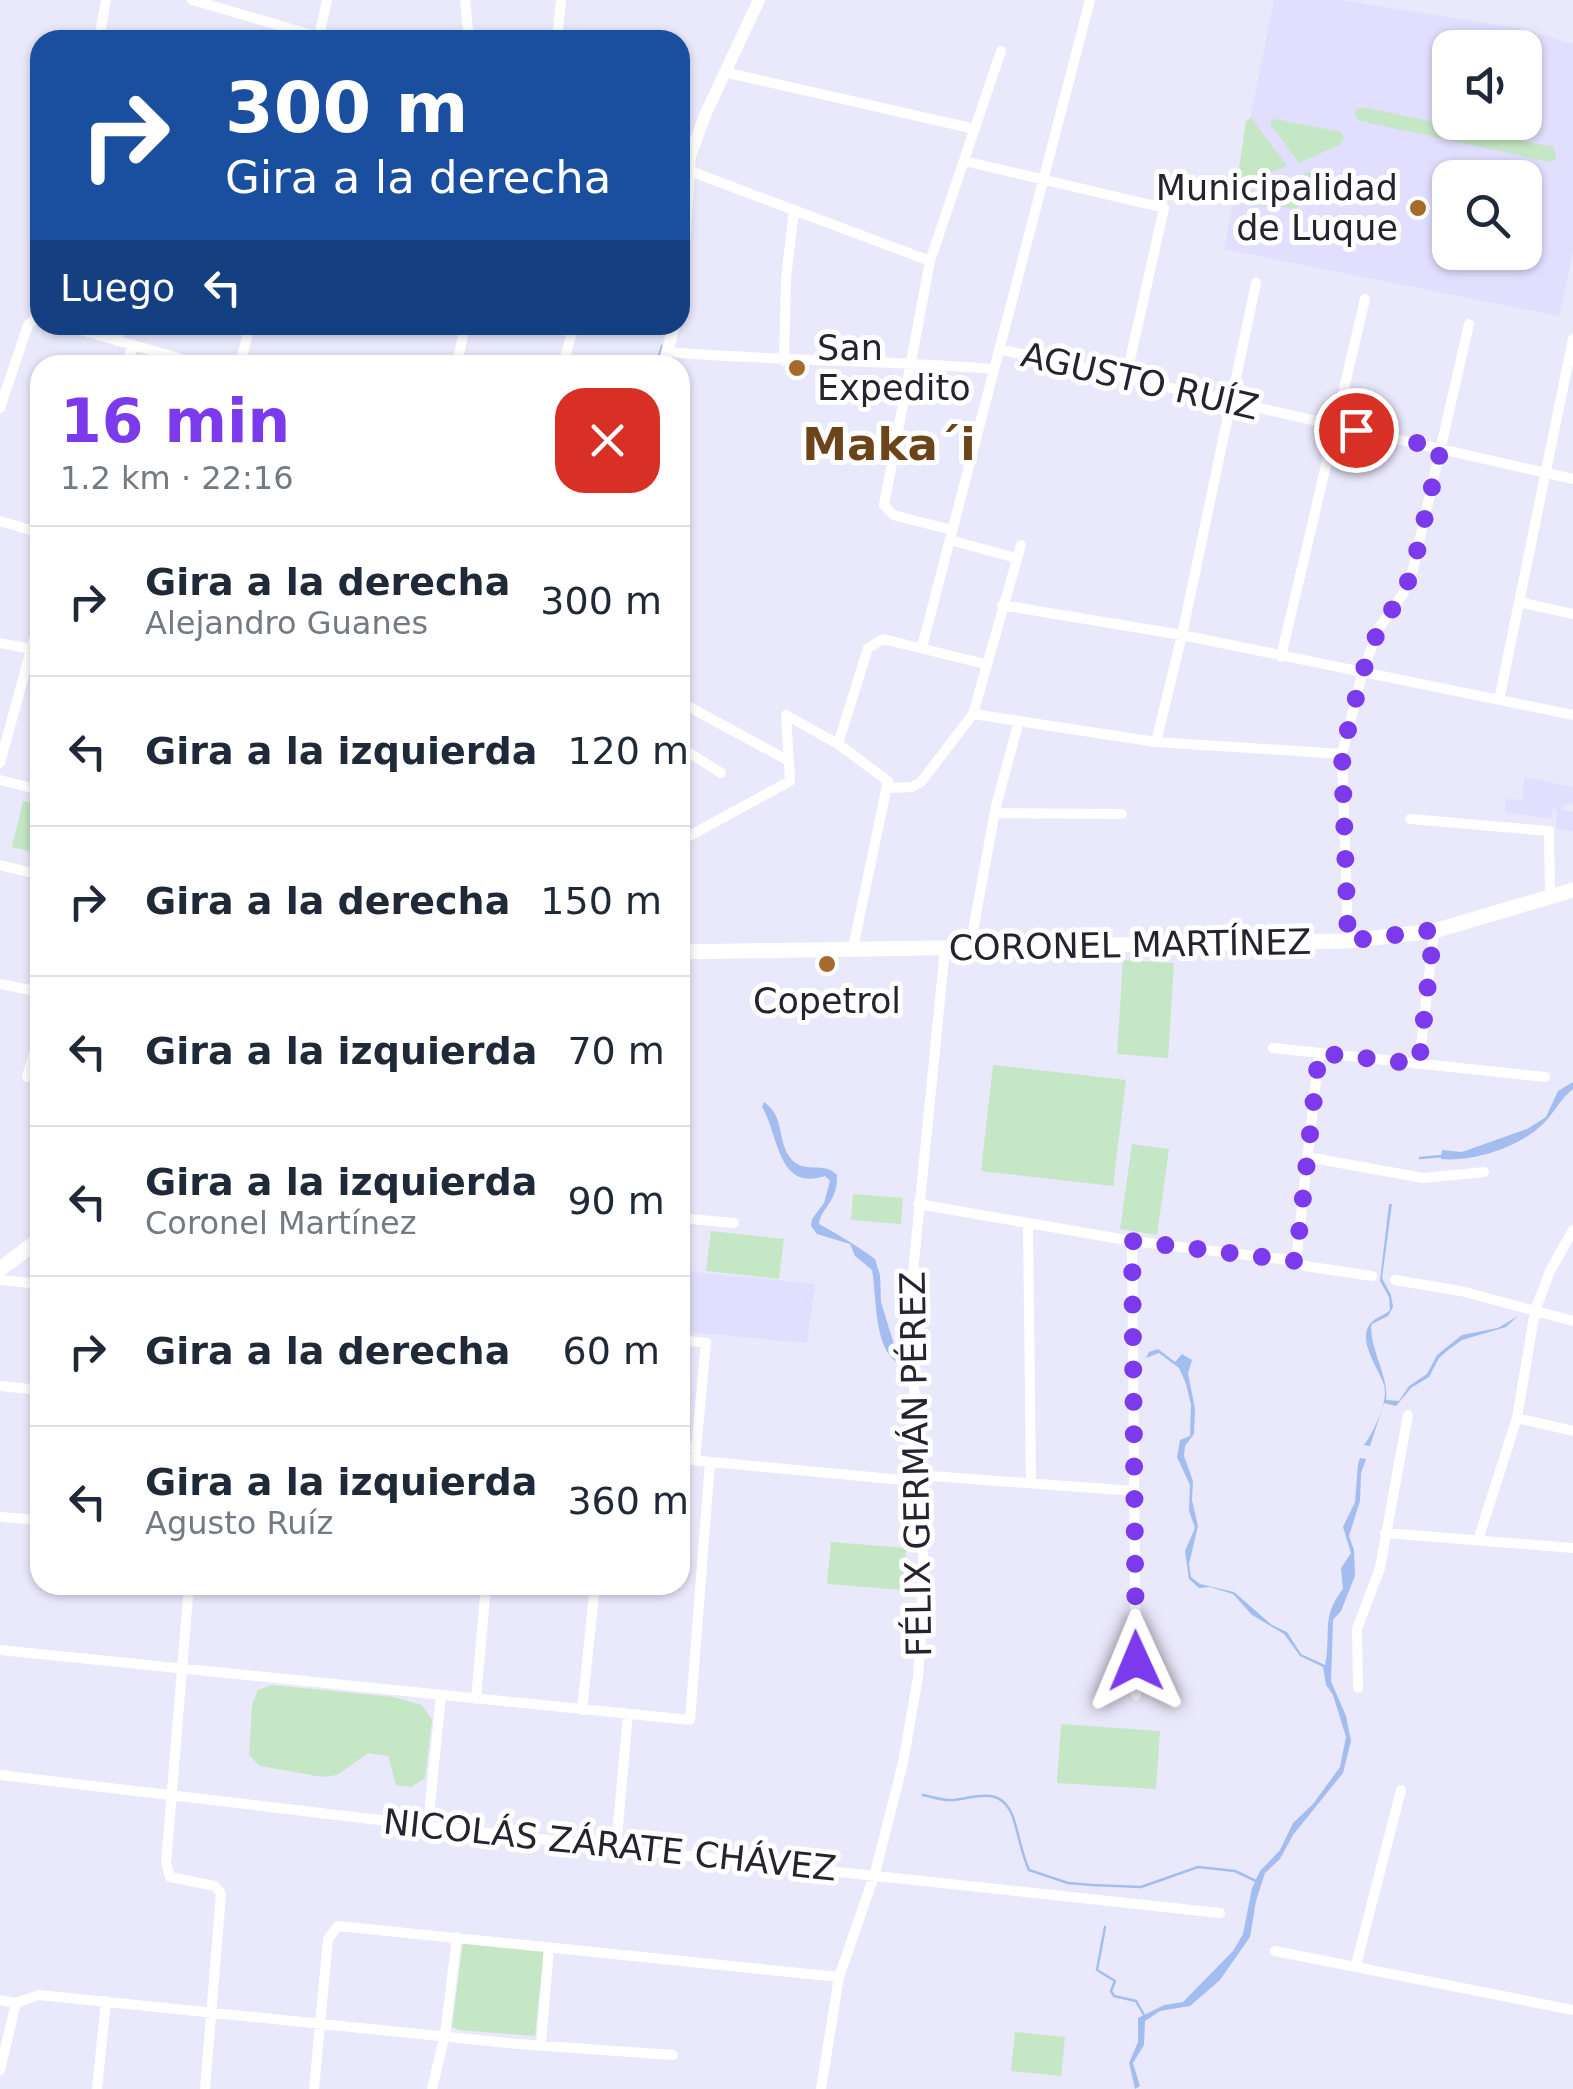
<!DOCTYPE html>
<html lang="es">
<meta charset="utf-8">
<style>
:root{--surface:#fff;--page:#f6f6f7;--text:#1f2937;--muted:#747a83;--line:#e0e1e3;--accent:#7c3aed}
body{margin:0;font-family:"DejaVu Sans",sans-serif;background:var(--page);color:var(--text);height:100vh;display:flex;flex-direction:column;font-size:38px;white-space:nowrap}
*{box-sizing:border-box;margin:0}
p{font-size:32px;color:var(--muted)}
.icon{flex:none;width:55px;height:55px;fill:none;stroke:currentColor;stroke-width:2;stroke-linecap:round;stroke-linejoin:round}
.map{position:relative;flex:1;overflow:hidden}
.panel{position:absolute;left:30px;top:355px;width:660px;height:1240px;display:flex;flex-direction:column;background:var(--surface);border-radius:30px;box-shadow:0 2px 8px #0004}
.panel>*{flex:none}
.hud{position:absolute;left:30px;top:30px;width:660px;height:305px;border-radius:30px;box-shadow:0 2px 8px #0004;background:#1a4fa0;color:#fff;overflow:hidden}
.fabs{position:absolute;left:1432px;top:30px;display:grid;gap:20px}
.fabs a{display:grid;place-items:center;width:110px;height:110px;border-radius:20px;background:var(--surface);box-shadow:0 2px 8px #0004;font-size:50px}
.pin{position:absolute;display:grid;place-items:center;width:85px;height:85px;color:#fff;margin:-42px;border:5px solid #fff;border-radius:50%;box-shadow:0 2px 10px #0007}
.me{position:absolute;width:110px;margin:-55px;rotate:359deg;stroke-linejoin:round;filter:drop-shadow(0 0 8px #0008)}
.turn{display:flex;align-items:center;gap:35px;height:210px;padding:0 30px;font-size:45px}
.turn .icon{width:130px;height:130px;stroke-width:2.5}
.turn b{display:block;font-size:70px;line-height:85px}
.then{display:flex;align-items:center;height:95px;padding:0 30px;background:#0003;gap:20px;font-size:38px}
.round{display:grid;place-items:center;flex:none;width:105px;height:105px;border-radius:30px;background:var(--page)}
.head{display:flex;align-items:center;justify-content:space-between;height:170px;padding:0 30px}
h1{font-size:60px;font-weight:700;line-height:75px;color:var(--accent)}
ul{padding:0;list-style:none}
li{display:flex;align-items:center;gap:30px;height:150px;padding:0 30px;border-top:2px solid var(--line)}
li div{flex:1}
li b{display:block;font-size:38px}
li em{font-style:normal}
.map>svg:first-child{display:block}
.built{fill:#e2defe;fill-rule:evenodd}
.green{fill:#c6e7c5}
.water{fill:#a3bdf1}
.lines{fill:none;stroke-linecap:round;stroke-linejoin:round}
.stream{stroke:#a3bdf1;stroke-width:2.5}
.minor{stroke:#fff;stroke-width:10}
.tertiary{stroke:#fff;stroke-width:12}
.secondary{stroke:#fff;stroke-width:15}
.route{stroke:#7c3aed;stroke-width:18;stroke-dasharray:0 32.4}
.poi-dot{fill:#a66b2c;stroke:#fff;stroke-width:4}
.labels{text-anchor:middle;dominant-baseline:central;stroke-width:10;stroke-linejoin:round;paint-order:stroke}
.poi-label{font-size:35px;fill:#25232f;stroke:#fff;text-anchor:end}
.street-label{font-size:35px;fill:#25232f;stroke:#fff}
.district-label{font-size:45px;font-weight:bold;fill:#6c4419;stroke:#fff}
</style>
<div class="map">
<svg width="1573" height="2089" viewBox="0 0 1573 2089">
<rect width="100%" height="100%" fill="#eae8fb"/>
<path class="built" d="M1274,0H1340L1518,28L1573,44V252L1559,316L1224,249ZM1450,48H1525V122H1450ZM1450,178H1525V252H1450Z
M1524,777L1573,787V803L1563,805L1562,810L1573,812V832L1556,828L1557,809H1552L1551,819L1505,812L1506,799L1523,800Z
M684,1271L815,1284L807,1343L680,1331Z"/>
<path class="green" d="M1363,107L1554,147L1556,159L1550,162L1360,121L1355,116L1356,110Z
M1251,118L1287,166L1239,185L1237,182L1246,121Z
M1275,119L1341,132L1344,139L1341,144L1299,163L1271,125V120Z
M1312,171L1304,200L1297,208L1255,206L1244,199Z
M23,801L40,805V854L12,847Z
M1123,960L1174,963L1168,1058L1117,1054Z
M993,1065L1126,1080L1113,1186L981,1171Z
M1132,1144L1169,1149L1157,1235L1120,1229Z
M853,1194L903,1198L901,1224L851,1220Z
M711,1231L784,1239L779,1279L706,1271Z
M831,1542L906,1548L903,1590L827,1584Z
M272,1685L393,1697L422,1705L432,1720L425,1778L411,1787L396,1785L388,1756L368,1753L337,1775L322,1777L260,1766L249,1755L252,1705L258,1690Z
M1061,1724L1160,1731L1156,1789L1057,1783Z
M463,1943L544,1951L535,2036L459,2030L452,2027Z
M1015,2032L1065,2037L1061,2076L1011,2071Z"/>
<path class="water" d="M1573,1082V1089C1562,1097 1553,1114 1543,1124C1520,1147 1473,1162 1441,1159L1442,1150L1462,1152L1527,1129L1546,1117L1558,1091Z
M764,1102C786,1117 776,1142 792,1160C806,1174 825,1161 837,1175C838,1203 821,1207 819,1224C839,1235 857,1246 875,1259L880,1275L881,1302L900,1364C873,1351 877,1295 872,1270L855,1256L850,1244L817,1234L811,1226L812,1219L824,1203L830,1181L825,1176C777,1192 779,1134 762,1107Z
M1389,1204H1392L1382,1278L1391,1295L1393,1307L1388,1316L1372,1324L1371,1327C1372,1354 1389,1378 1386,1400L1399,1401L1409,1386L1427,1374L1437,1355L1462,1335L1498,1328L1518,1316L1506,1327L1462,1340L1447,1351L1439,1358L1429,1377L1411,1388L1396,1406L1384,1403L1370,1446L1364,1445C1373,1433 1389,1401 1384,1385C1379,1369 1357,1341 1370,1324C1375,1317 1384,1316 1390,1310L1389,1297L1380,1281Z
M1158,1349L1175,1362L1182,1354L1192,1360L1188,1373L1195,1409L1194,1434L1185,1446L1184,1456L1193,1481L1192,1500L1198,1526L1189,1564L1191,1577L1200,1584L1234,1592L1272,1625L1287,1632L1301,1654L1325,1665C1332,1633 1320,1618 1343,1589L1341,1568L1351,1553L1343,1527L1355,1502L1358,1464L1360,1458L1366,1459L1361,1473L1360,1501L1349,1536L1354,1550L1355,1576L1341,1611L1333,1620L1331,1681L1346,1716L1351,1741L1343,1773L1293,1835L1280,1859L1265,1873L1256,1901L1250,1937L1220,1980L1190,2006L1160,2011L1145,2021L1144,2045L1133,2063L1140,2086L1135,2089L1129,2063L1138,2042V2018L1164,2005L1183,2002L1233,1951L1243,1934L1252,1888L1260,1871L1280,1850L1293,1823L1313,1804L1340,1767L1346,1737L1333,1695L1326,1685L1323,1667L1300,1656L1284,1634L1252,1615L1233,1594L1210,1587L1199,1588L1189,1579L1185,1551L1195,1528L1189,1511L1190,1485L1177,1457L1180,1440L1190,1436L1191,1405L1186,1384L1179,1368L1159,1353L1146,1358L1149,1352Z"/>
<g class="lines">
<path class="stream" d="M656,365L662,346
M1420,1158L1442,1156
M923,1795C933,1797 943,1801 954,1800C978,1797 1001,1786 1013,1817C1019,1835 1021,1852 1029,1870L1068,1883L1092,1885L1141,1887L1198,1867L1235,1871L1256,1881
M1105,1927L1097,1970L1115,1981L1111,1991L1114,1996L1136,2001L1144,2015"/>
<path class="minor" d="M192,0L319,37
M465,0L469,40
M99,40L106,0
M318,40L327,0
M557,40L561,0
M724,72L975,129
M964,161L1164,208L1126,378
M687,170L930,261
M63,325L203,365
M117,341L120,325
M999,349L1573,479
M668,352C776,361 885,360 994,369
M784,361L786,279L794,210
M126,365L133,346
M240,365L250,325
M457,365L465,325
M563,365L574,325
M0,408L28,325L34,319H40
M0,521L40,533
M952,530L893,515L884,505L930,261L1001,51
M950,540L1016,558
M1519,602L1573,614
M1002,605L1182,635L1573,715
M0,643L40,651
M922,647L1090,0
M1281,657L1365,299
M1499,700L1573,339
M680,702L789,761
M973,714L1156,742L1342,754
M786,715L838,744L888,781L853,948
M1156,742L1182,635L1256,283
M838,744L868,648L883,639L985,664
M680,747L721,773
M0,763L40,617
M0,780L40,790
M889,788L912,787L921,782L973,714L1021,545
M995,813L1122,814
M1410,819L1549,831L1550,897
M680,841L790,781L786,715
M0,865L40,875
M1348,941L1342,754L1362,674L1379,628L1403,594L1413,569L1469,324
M970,947L996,806L1019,721
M0,984L40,992
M1273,1048L1545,1077
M1419,1064L1434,931
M27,1077L40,1032
M1307,1157L1423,1178L1484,1172
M918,1204L1132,1241L1296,1261L1305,1266L1372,1276
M680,1218L734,1223
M1028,1224L1031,1483
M1132,1241L1136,1695
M1296,1261L1319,1053
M0,1280L40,1284
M1395,1280L1461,1291L1573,1321
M680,1340L706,1343L695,1460
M0,1386L40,1390
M1517,1418L1573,1431
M680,1446L696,1447
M680,1459L924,1482L931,1476L1134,1491
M0,1517L40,1520
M1385,1533L1573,1548
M1478,1540L1517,1418L1535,1311L1550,1271L1573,1230
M189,1585L166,1863L170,1877L215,1886L221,1894L205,2089
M0,1650L690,1720L710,1462
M1358,1688L1357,1629L1380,1568L1408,1415
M476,1699L486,1585
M582,1710L595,1585
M0,1775L616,1848L1220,1913
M428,1825L441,1695
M616,1848L628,1714
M1275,1951L1573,2010
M1356,1965L1401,1790
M0,2000L16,2003L39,1995L517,2044L673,2055
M541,2043L549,1947
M0,2070L16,2003
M97,2089L106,2001
M314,2089L328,1939L338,1926L839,1977
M432,2089L445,2034L457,1937
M821,2089L839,1977L875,1873L903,1763L918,1677L922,1620L924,1482L910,1352L913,1272L945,949"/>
<path class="tertiary" d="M680,302L690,156L706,113L759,0
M664,365L674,325"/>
<path class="secondary" d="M680,952L1348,941L1434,931L1573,890
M0,1269L40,1239"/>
</g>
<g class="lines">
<path class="route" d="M1136,1661L1132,1241L1296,1261L1319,1053L1419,1064L1434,930L1348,941L1342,754L1362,674L1379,628L1403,594L1413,569L1441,448L1356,430"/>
</g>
<g class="poi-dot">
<circle cx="1418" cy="208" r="10"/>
<circle cx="797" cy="368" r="10"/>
<circle cx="827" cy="964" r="10"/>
</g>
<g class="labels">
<g class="poi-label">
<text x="1398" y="188">Municipalidad<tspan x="1398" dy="40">de Luque</tspan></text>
<text x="817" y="348" text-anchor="start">San<tspan x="817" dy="40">Expedito</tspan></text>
<text x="827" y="1001" text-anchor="middle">Copetrol</text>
</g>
<g class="street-label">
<text transform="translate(1140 381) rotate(13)">AGUSTO RUÍZ</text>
<text transform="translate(1130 945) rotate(-1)">CORONEL MARTÍNEZ</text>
<text transform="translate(916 1464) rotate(-91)">FÉLIX GERMÁN PÉREZ</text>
<text transform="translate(610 1845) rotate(6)">NICOLÁS ZÁRATE CHÁVEZ</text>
</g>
<g class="district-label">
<text x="889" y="444">Maka´i</text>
</g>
</g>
</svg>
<div class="fabs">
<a><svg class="icon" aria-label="sound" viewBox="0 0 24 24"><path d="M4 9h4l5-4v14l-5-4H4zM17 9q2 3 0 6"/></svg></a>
<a><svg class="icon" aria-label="search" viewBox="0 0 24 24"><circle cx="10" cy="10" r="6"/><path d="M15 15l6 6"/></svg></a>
</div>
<div class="pin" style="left:1356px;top:430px;background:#d93025"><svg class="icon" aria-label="arrive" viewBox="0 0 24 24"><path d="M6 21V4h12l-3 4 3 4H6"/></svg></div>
<svg class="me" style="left:1136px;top:1661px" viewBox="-20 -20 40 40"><path d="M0-17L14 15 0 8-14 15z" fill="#7c3aed" stroke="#fff" stroke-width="4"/></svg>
<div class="hud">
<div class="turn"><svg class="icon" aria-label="right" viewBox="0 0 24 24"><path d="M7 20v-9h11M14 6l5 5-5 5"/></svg><div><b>300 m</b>Gira a la derecha</div></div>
<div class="then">Luego<svg class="icon" aria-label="left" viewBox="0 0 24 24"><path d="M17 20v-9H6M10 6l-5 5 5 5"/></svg></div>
</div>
<section class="panel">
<div class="head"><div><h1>16 min</h1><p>1.2 km · 22:16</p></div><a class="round" style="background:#d93025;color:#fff"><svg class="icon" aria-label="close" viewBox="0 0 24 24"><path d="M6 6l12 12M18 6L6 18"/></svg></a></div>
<ul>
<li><svg class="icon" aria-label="right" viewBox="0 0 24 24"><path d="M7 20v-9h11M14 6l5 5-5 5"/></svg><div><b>Gira a la derecha</b><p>Alejandro Guanes</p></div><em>300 m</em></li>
<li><svg class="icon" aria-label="left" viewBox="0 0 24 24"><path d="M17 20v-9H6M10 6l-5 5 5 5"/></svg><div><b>Gira a la izquierda</b></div><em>120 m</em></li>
<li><svg class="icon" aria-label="right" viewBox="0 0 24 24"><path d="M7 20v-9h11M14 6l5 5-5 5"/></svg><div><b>Gira a la derecha</b></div><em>150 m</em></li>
<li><svg class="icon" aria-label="left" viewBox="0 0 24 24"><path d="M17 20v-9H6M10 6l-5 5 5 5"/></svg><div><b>Gira a la izquierda</b></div><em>70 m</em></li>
<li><svg class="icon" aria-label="left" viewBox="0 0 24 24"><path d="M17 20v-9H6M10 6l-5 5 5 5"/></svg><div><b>Gira a la izquierda</b><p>Coronel Martínez</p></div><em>90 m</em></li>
<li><svg class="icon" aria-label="right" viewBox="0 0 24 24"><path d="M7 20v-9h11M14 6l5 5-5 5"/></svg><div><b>Gira a la derecha</b></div><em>60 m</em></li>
<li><svg class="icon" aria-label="left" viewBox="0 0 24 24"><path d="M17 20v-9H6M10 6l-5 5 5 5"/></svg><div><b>Gira a la izquierda</b><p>Agusto Ruíz</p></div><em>360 m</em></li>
</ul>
</section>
</div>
